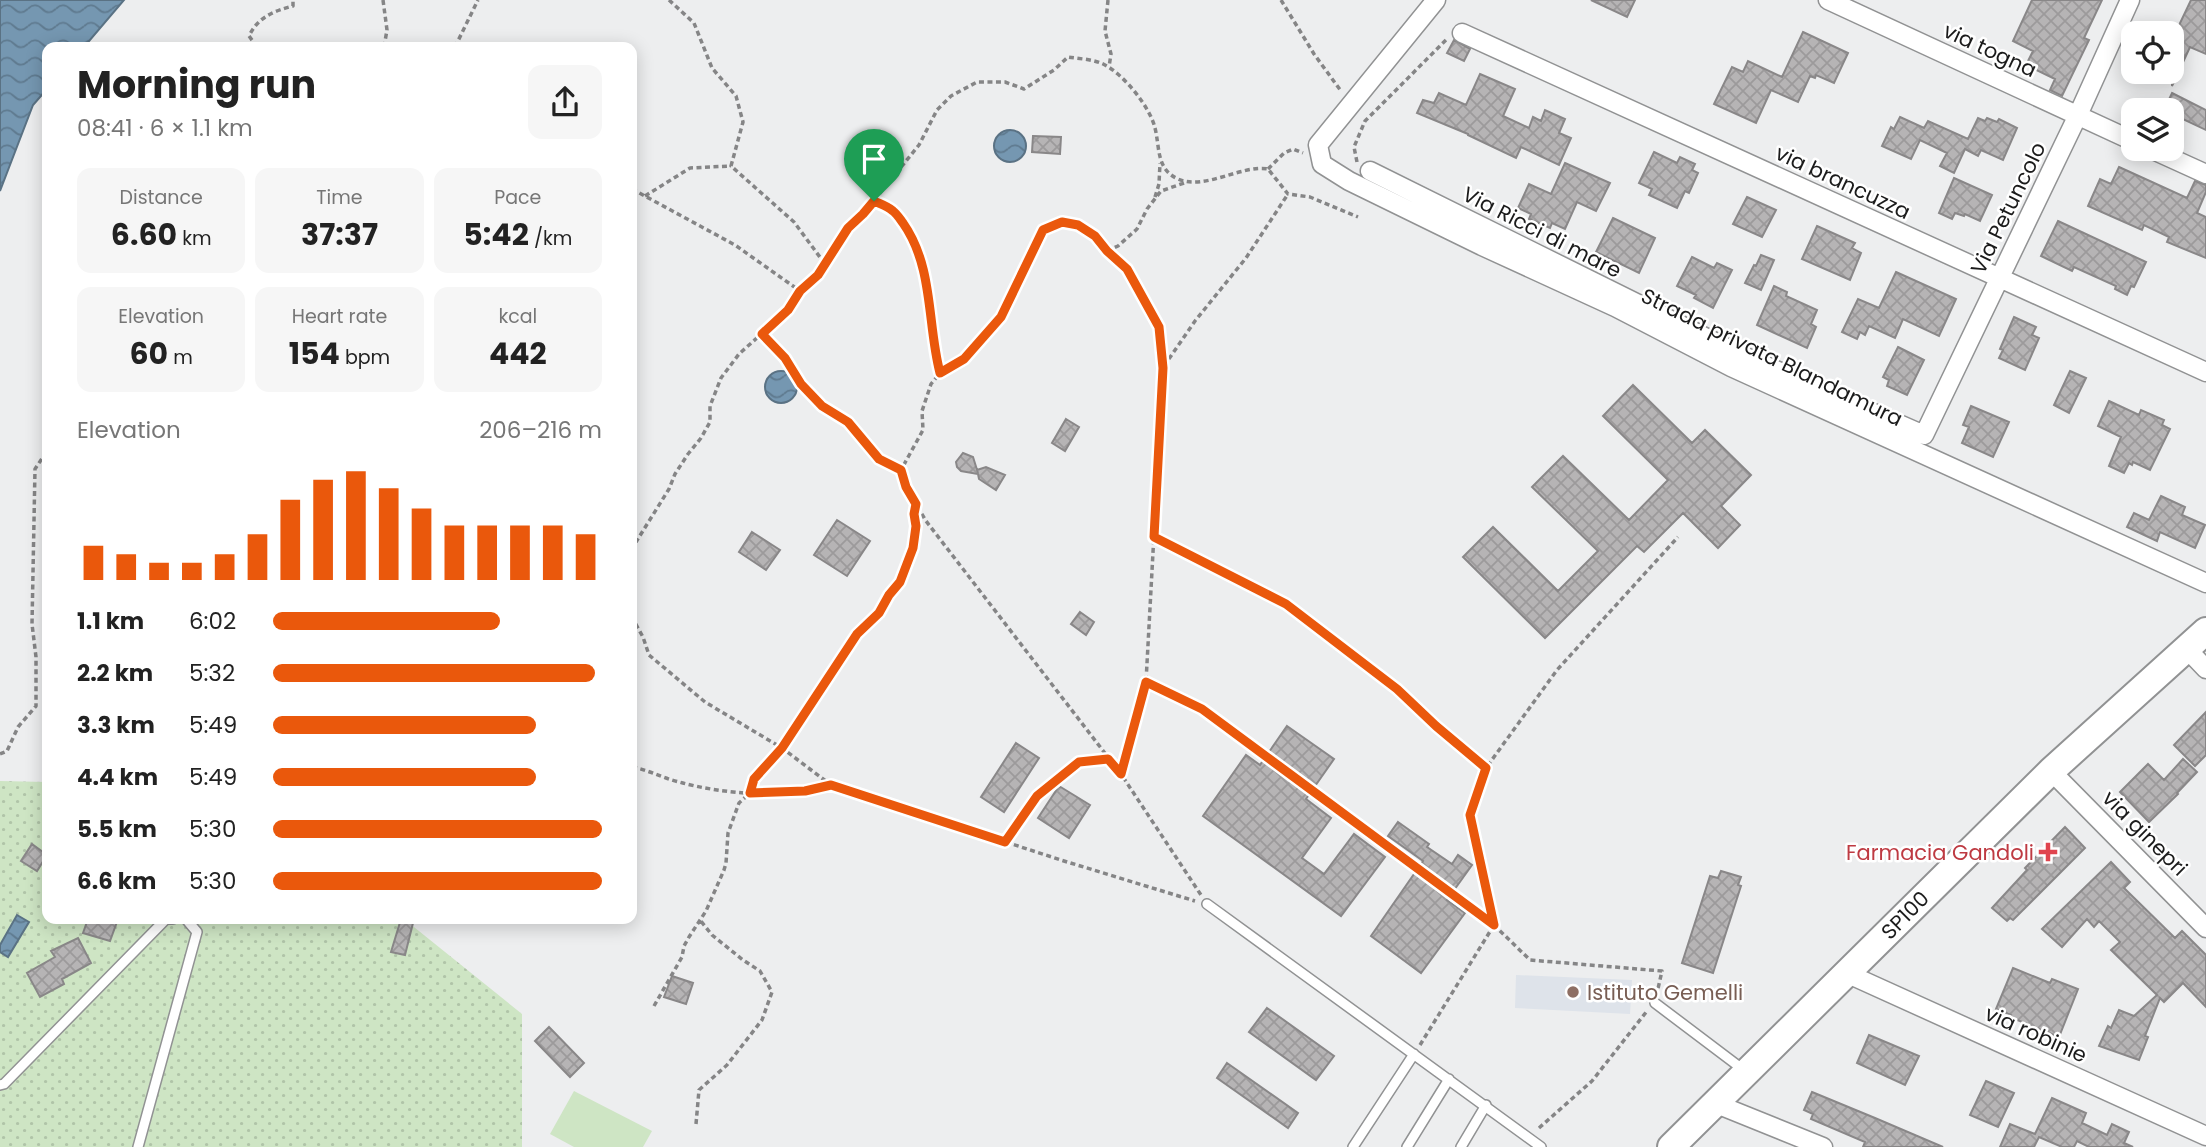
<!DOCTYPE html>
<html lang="en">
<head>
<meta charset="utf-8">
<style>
	body { margin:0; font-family:Poppins,sans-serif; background:#f6f6f6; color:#222; height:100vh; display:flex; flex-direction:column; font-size:26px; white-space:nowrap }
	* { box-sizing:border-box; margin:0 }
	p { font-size:23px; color:#767676 }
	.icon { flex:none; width:38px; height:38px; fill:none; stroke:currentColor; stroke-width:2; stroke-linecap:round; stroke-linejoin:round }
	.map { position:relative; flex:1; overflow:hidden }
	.details { position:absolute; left:42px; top:42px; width:595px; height:882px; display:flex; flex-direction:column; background:#fff; border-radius:14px; box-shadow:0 4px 18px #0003 }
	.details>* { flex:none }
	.controls { position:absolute; left:2121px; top:21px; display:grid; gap:14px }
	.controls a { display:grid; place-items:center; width:63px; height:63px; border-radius:14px; background:#fff; box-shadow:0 4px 18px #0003; font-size:35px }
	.pin { position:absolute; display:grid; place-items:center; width:60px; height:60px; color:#fff; margin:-72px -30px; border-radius:50% 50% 50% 0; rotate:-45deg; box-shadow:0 0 7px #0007 }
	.pin .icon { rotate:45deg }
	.round { display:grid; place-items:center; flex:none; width:74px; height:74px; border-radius:14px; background:#f6f6f6 }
	.overview { display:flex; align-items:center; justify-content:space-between; height:119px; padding:0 35px }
	h1 { font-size:38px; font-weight:700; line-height:52px }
	.stats { display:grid; grid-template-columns:repeat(3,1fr); gap:10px; height:119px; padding:7px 35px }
	.stats div { display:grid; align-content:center; border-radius:14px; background:#f6f6f6; text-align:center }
	.stats b { font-size:30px; font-weight:700 }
	.stats small { font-size:19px; font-weight:400 }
	.stats p { font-size:19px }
	.chart { height:196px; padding:14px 35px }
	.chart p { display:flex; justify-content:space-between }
	.chart svg { width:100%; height:126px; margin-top:7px; stroke:#ea580c; stroke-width:6 }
	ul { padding:0 35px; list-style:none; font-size:23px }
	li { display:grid; grid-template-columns:112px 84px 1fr; align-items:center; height:52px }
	li i { height:18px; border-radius:9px; background:#ea580c }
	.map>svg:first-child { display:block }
	.built { fill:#dee3ea }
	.park { fill:url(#park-dots) }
	.pitch { fill:#cee5c4 }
	.water { fill:url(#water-waves); stroke:#5a7284; stroke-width:2 }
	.building { fill:url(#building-cross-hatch); stroke:#898788; stroke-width:2 }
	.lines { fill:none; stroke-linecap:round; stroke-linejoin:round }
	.service-casing { stroke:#919293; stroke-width:12 }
	.minor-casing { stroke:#919293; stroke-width:21 }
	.secondary-casing { stroke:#919293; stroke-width:30 }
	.path { stroke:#858586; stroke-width:3.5; stroke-dasharray:5 3.5; stroke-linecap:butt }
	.service { stroke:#fff; stroke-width:9 }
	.minor { stroke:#fff; stroke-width:18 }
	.secondary { stroke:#fff; stroke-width:26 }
	.route-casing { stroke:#fff; stroke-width:14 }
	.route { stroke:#ea580c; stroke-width:9 }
	.health-dot { fill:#e0444e; stroke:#fff; stroke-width:2.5 }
	.education-dot { fill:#8d6e63; stroke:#fff; stroke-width:2.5 }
	.labels { text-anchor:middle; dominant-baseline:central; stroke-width:5; stroke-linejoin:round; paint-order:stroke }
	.street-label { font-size:21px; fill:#1b1b1b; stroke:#fff }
	.health-label { font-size:21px; fill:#be3a42; stroke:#fff; text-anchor:end }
	.education-label { font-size:21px; fill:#785e54; stroke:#fff; text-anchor:start }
</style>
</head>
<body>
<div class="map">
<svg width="2206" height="1147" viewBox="0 0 2206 1147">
	<defs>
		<pattern id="park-dots" width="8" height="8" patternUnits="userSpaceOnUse" patternTransform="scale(1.75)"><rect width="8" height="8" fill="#cee5c4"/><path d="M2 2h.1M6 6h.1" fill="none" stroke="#b0c4a8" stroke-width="1.8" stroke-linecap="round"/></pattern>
		<pattern id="water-waves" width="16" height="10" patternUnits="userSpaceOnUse" patternTransform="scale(1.75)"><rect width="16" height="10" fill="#7597b1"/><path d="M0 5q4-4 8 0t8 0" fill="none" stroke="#5f7a8f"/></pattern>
		<pattern id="building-cross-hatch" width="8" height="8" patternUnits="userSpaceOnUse" patternTransform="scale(1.75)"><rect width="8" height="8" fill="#b6b4b5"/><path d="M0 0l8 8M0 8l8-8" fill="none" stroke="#9c9a9b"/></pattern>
	</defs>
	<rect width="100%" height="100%" fill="#edeeef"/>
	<path class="built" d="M1516 975 1632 980 1630 1014 1515 1008Z"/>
	<path class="park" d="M0 781 47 782V919H404L522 1014V1147H0Z"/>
	<path class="pitch" d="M574 1091 652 1131 643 1147H574L550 1134Z"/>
	<path class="water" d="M0 0H124L84 47H47V89L33 105 0 191Z
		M994 146a16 16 0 1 1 32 0a16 16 0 1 1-32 0Z
		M765 387a16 16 0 1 1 32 0a16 16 0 1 1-32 0Z
		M17 915 29 922 8 957 0 952V945Z"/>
	<path class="building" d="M1591 0H1635L1627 17Z
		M2032 0H2102L2084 38 2089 40 2062 96 2050 90 2055 79 2026 65 2033 51 2013 41Z
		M2191 0H2206V54L2190 47 2172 86V40Z
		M1803 32 1848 53 1834 83 1816 75 1815 78 1810 76 1798 102 1771 90 1756 123 1714 104 1732 67 1743 72 1748 61 1782 77Z
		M1454 40 1470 49 1464 61 1447 53Z
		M1480 74 1515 89 1503 116 1529 128 1533 117 1541 121 1545 110 1565 119 1559 133 1571 138 1559 165 1521 147 1516 158 1468 135V134L1417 113 1423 100 1434 103 1439 93 1466 105Z
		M2172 93 2206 110V130L2183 119 2172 143V110H2164Z
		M1900 117 1924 128 1928 121 1968 139 1978 118 1985 121 1987 118 1997 122 1999 119 2017 128 2003 160 1981 150 1978 156 1965 149 1954 173 1940 166 1947 153 1920 140 1911 159 1882 146 1891 127 1894 129Z
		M1033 136 1061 137 1060 154 1032 152Z
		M1654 152 1677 163 1680 157 1695 164 1692 170 1698 173 1689 193 1685 191 1677 208 1649 195 1652 189 1639 183Z
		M1565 163 1610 183 1596 211 1577 202 1565 229 1552 223 1550 228 1529 219 1531 214 1518 208 1529 184 1551 194Z
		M2119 167 2187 198 2195 181 2206 185V192L2197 213 2206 217V258L2167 242 2169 237 2144 225 2142 230 2088 206 2100 179 2111 184Z
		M1954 178 1992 195 1980 221 1965 214 1964 216 1955 213 1952 219 1939 213Z
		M1747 197 1776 210 1762 237 1733 224Z
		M1613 218 1655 238 1639 273 1596 252Z
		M2058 221 2146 262 2134 287 2131 286 2127 295 2115 289 2116 286 2074 267 2072 271 2041 256Z
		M1817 226 1855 243 1852 248 1861 253 1850 280 1802 259Z
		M1761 255 1774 260 1761 290 1745 283 1754 265 1756 266Z
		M1692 257 1714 268 1717 263 1732 270 1713 308 1694 298 1696 295 1677 286Z
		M1896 272 1956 299 1939 336 1903 319 1895 338 1869 326 1865 335 1860 332 1857 339 1842 332 1858 299 1879 308Z
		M1774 286 1787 292 1786 296 1817 310 1811 324 1816 327 1807 348 1757 325Z
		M2014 317 2036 327 2032 335 2039 338 2025 370 1999 358 2003 350 2000 349Z
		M1898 347 1924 360 1907 395 1887 386 1889 380 1883 377Z
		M2070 371 2086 378 2069 413 2054 405Z
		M1633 385 1692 443 1705 430 1751 475 1721 506 1740 525 1718 548 1683 513 1644 552 1637 546 1545 638 1463 557 1493 527 1558 591 1598 551 1532 487 1563 456 1629 520 1668 480 1603 416Z
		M2109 401 2139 415 2141 410 2164 420 2162 425 2170 429 2150 470 2133 462 2132 465 2129 463 2124 473 2109 466 2121 437 2098 426Z
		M1971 406 2009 422 1993 457 1962 443 1969 427 1963 425Z
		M1066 419 1079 427 1065 451 1052 443Z
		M963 453 973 457 978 473 977 470 986 467 1005 475 996 490 979 479 978 474 961 471 957 467 956 462Z
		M2161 496 2185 507 2182 515 2205 525 2195 548 2160 532 2157 541 2127 527 2134 513 2149 520Z
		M837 520 870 541 847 576 814 555Z
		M752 532 780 550 766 570 739 552Z
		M1080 612 1094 622 1086 635 1071 624Z
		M2206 712V755L2195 766 2174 745Z
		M1287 726 1334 759 1306 799 1331 818 1302 858 1324 874 1354 834 1385 857 1341 916 1203 816 1246 755 1260 765Z
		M1016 743 1039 758 1004 812 981 797Z
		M2183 759 2197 772 2177 793 2178 794 2149 822 2120 792 2148 764 2164 780Z
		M1059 786 1090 805 1069 838 1038 818Z
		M1398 822 1429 844 1427 847 1452 864 1458 855 1472 865 1447 900 1465 913 1421 973 1371 936 1423 861 1388 836Z
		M2065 827 2085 848 2013 920 2010 918 2007 921 1992 908 2027 870 2025 868Z
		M32 844 47 855 37 871 21 861Z
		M2111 862 2130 882 2124 888 2175 938 2182 931 2206 955V1007L2183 983 2164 1002 2160 998 2145 1036 2148 1037 2139 1060 2099 1046 2108 1026 2111 1028 2119 1010 2134 1016 2157 995 2111 950 2120 942 2099 921 2094 927 2087 919 2062 947 2042 929Z
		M1721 871 1741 877 1738 885 1741 886 1713 973 1682 963 1710 876 1718 878Z
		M88 919H118L110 941 83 933Z
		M401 919H414L405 955 391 952Z
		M78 938 91 963 62 979 64 984 40 997 27 973 55 957 51 951Z
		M2013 968 2050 983 2052 979 2078 989 2059 1037 2010 1017 2011 1015 1996 1009Z
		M672 976 693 983 686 1004 664 997Z
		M1267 1008 1334 1056 1316 1080 1249 1032Z
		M549 1027 584 1063 570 1077 535 1041Z
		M1869 1035 1919 1056 1905 1085 1857 1063Z
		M1227 1063 1298 1113 1288 1128 1217 1078Z
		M1986 1081 2014 1093 1998 1127 1970 1115Z
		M1812 1092 1875 1118 1943 1147H1863L1865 1142 1811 1119 1813 1114 1804 1110Z
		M2052 1098 2086 1113 2082 1123 2107 1135 2112 1124 2129 1132 2124 1143 2133 1147H2089L2077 1141 2074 1147H2062L2039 1137 2034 1147H2000L2010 1124 2035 1134Z"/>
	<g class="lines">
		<g class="service-casing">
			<path id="service" d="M1207 904 1541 1147
				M1655 1003 1745 1071
				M0 1085 4 1084 166 919H173
				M138 1147 197 932 186 919
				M1353 1147 1414 1054
				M1407 1147 1449 1079
				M1461 1147 1486 1105"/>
		</g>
		<g class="minor-casing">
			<path id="minor" d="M1436 0 1318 145 1322 164 1349 181 1482 246 1615 307 1731 367 2206 583
				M1828 0 2133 141
				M1462 33 2206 372
				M2151 149 2206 174
				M1370 171 1739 354 1924 435 2078 115 2130 0
				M2186 648 2206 669
				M2051 771 2206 928
				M1846 973 2206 1136
				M1714 1103 1823 1147"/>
		</g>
		<g class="secondary-casing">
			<path id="secondary" d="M1671 1147 2051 771 2206 631"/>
		</g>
		<path class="path" d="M383 0 387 30 384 47
			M669 0 694 23 712 68 736 96 743 122 731 166 794 222 825 264
			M1108 0 1105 31 1111 54 1109 67
			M1281 0 1314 54 1341 91
			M257 47 249 36C258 17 274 11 293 6V0
			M455 47 478 0
			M1357 162 1354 147 1365 121 1447 39
			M1268 169 1284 153 1293 149 1303 153
			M1184 183 1161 191 1147 209 1137 229 1118 246 1107 251C1086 226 1075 217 1043 230L1001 317 964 359 940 373 931 384 922 411 923 430 901 470 906 487 926 521 1121 774 1201 895
			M632 189 735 245 800 291
			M645 196 690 168 731 166
			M1155 197 1159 184 1160 163
			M874 200C880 204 888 207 893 211 897 214 900 220 903 224 935 267 927 324 940 373
			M1107 251 1127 269 1159 327 1163 367 1146 682 1121 774
			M763 334 785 358 801 384 822 406 848 422 879 459 901 470
			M1164 366 1195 321 1246 258 1288 194
			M1154 537 1286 604 1397 689 1436 726 1486 768
			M632 568 636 542 669 489 675 474 688 454 701 438 710 422V406L721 378 739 354 788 310 800 291 818 275 848 228 863 214 919 145 937 110 951 96 977 82H1005L1024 89 1054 70 1068 57C1080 59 1094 59 1105 65 1124 75 1150 107 1155 128 1160 148 1156 169 1178 179 1204 191 1243 164 1268 169L1288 194 1310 197 1358 217
			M632 599 634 621 643 637 649 655 705 702 782 748 831 785 1064 861 1195 901
			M1146 682 1202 709 1494 925 1530 960 1662 971 1657 993
			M0 754 7 751 18 727 36 706V657L32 624 35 469 47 451
			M632 767C649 770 662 778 679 782 722 794 789 800 831 785
			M1006 841 1037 796 1079 762 1108 759
			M654 1006 682 957 684 946 689 937 706 911 724 870 726 863 728 833 739 803 750 793 754 779 782 748 857 633 879 613 889 595 900 582 913 548 915 506
			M1420 1045 1494 925 1470 815 1486 768 1557 670 1678 537
			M696 1124 699 1090 727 1065 762 1020 772 992 760 971 743 960 712 935 700 920
			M1539 1128 1592 1081 1647 1011"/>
		<use href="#service" class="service"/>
		<use href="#minor" class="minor"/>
		<use href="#secondary" class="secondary"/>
	</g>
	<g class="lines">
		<g class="route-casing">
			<path id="route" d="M874 201C880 204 887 206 893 211 897 214 900 219 903 223 934 267 927 324 940 373L964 359 1001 317 1043 230 1062 222 1078 225 1095 236 1107 251 1127 269 1159 327 1163 368 1154 537 1286 604 1397 689 1436 726 1486 768 1470 815 1494 925 1202 709 1146 682 1121 774 1108 759 1079 762 1037 796 1005 842 831 785 805 791 750 793 754 779 782 748 857 634 879 613 889 595 900 582 913 548 916 526 914 514 916 504 906 487 901 470 879 459 848 422 822 406 801 384 785 358 762 334 788 310 800 291 818 275 848 228 863 214Z"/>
		</g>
		<use href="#route" class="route"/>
	</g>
	<path class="health-dot" d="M2044.5 841.5h7v7h7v7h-7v7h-7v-7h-7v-7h7z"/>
	<circle class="education-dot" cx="1573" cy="992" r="7"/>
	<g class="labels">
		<g class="street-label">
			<text transform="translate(1990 50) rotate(25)">via togna</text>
			<text transform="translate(1843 182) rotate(25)">via brancuzza</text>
			<text transform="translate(2008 208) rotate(-64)">Via Petuncolo</text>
			<text transform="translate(1542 232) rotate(27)">Via Ricci di mare</text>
			<text transform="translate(1772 357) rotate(26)">Strada privata Blandamura</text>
			<text transform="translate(2145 833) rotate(45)">via ginepri</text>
			<text transform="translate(1905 915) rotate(-45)">SP100</text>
			<text transform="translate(2036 1034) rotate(24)">via robinie</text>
		</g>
		<g class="health-label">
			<text x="2034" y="852">Farmacia Gandoli</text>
		</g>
		<g class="education-label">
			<text x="1587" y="992">Istituto Gemelli</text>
		</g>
	</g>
</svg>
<div class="controls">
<a><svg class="icon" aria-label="locate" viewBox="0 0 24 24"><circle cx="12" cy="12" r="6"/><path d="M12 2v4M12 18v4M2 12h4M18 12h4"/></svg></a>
<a><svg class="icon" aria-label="layers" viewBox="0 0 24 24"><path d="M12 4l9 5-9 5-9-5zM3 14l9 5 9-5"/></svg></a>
</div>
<div class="pin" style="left:874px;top:201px;background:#1e9e55"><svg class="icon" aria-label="arrive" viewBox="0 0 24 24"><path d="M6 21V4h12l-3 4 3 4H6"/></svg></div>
<section class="details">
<div class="overview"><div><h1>Morning run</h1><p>08:41 · 6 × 1.1 km</p></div><a class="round"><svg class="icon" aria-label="share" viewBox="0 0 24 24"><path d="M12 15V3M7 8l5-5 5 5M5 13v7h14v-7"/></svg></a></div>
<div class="stats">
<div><p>Distance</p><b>6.60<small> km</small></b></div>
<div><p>Time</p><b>37:37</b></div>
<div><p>Pace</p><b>5:42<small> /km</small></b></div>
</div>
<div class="stats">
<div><p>Elevation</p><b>60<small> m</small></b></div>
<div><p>Heart rate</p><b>154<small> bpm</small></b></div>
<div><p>kcal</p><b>442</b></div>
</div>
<div class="chart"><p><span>Elevation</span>206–216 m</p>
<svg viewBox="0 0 160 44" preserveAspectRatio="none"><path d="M5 44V32M15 44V35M25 44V38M35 44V38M45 44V35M55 44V28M65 44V16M75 44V9M85 44V6M95 44V12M105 44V19M115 44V25M125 44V25M135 44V25M145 44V25M155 44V28"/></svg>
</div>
<ul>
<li><b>1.1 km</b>6:02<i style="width:69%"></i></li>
<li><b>2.2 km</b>5:32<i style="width:98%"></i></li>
<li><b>3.3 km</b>5:49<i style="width:80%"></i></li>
<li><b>4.4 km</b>5:49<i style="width:80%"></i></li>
<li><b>5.5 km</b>5:30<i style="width:100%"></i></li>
<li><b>6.6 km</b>5:30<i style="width:100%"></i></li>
</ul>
</section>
</div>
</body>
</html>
